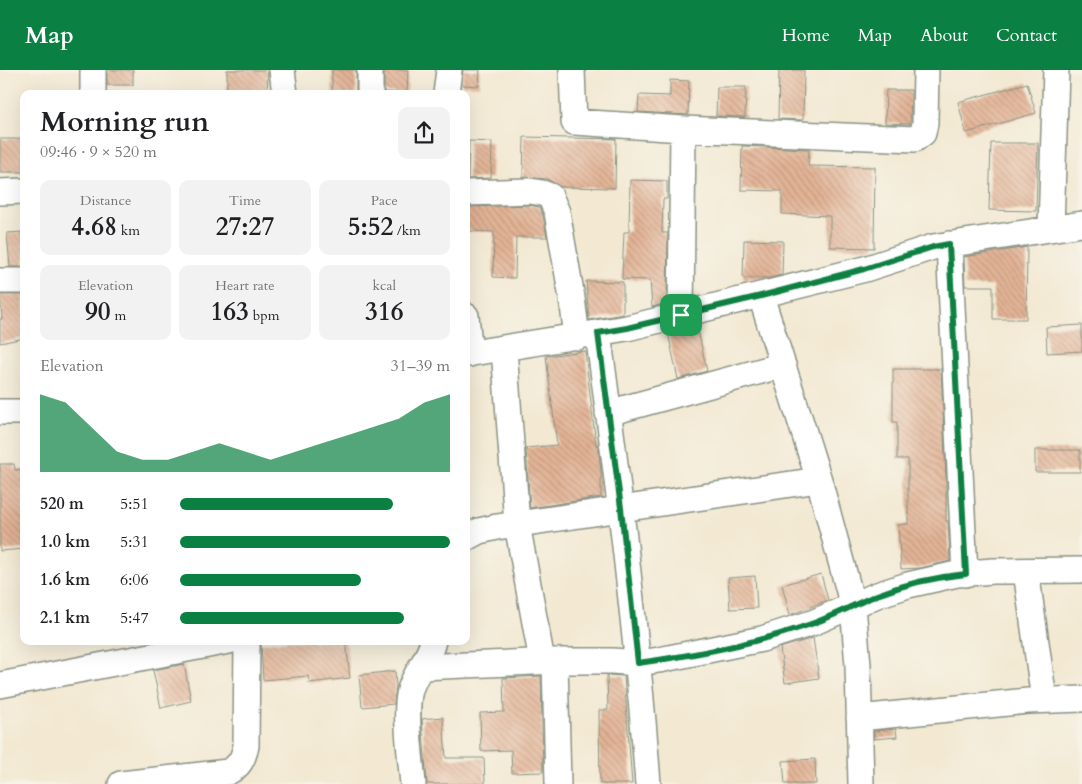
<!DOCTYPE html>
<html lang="en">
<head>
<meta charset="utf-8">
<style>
	body { margin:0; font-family:Cardo,serif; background:#f2f2f2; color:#202124; height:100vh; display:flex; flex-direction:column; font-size:19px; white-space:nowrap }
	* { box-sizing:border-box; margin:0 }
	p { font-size:16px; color:#757577 }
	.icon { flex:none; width:28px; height:28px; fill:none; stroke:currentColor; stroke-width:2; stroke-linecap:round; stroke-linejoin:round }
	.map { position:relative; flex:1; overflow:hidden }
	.drawer { position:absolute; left:20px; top:20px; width:450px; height:555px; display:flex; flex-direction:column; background:#fff; border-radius:10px; box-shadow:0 5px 20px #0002 }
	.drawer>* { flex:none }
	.pin { position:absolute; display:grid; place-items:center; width:42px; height:42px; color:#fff; margin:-21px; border-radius:10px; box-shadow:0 2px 8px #0006 }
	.round { display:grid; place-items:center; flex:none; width:52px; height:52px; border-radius:10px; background:#f2f2f2 }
	.headline { display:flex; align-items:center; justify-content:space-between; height:85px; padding:0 20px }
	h1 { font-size:28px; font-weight:700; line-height:38px }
	.metrics { display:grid; grid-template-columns:repeat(3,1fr); gap:8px; height:85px; padding:5px 20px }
	.metrics div { display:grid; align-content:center; border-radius:10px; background:#f2f2f2; text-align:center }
	.metrics b { font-size:25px; font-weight:700 }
	.metrics small { font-size:14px; font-weight:400 }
	.metrics p { font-size:14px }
	.chart { height:140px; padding:10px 20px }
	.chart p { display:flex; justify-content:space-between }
	.chart svg { width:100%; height:90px; margin-top:5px; fill:#0b8043; opacity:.7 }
	ul { padding:0 20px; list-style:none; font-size:16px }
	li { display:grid; grid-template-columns:80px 60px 1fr; align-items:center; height:38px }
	li i { height:12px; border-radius:6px; background:#0b8043 }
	header { display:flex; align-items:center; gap:30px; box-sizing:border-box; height:70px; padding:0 25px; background:#0b8043; color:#fff }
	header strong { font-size:24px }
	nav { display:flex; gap:28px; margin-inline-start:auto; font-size:18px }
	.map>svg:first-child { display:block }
	.building { fill:url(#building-back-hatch) }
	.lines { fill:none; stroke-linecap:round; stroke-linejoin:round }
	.minor-casing { stroke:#899384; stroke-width:28 }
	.minor { stroke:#fff; stroke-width:25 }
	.route-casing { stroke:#fff; stroke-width:10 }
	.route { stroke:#0b8043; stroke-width:6 }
</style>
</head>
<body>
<header>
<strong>Map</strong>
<nav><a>Home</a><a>Map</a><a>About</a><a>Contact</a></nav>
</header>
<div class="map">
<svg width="1082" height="714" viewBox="0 0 1082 714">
	<defs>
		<pattern id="building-back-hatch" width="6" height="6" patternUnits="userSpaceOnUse" patternTransform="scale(1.25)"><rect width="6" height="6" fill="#e4b496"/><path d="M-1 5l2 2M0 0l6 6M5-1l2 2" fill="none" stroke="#b8947b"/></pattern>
	</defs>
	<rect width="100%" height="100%" fill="#f7f3e8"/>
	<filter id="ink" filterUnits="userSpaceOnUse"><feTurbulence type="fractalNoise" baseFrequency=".02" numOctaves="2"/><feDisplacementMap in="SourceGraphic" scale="10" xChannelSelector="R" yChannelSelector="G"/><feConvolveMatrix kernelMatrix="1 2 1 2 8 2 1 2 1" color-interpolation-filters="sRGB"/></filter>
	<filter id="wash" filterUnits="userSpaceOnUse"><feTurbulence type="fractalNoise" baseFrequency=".0096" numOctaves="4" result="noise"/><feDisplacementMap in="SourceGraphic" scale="20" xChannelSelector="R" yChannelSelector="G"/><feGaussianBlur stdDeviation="1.12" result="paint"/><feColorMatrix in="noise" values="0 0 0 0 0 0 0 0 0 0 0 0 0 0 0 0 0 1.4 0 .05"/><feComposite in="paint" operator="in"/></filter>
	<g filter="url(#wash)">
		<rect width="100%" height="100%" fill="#f3e9d3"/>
		<g id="blocks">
			<path class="building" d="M107 0H133V15H107Z
				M227 0H268L267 24H227Z
				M332 0H356V24H332Z
				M384 0H408L407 23 384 22Z
				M463 0H480L479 16 462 15Z
				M779 0H804L803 50 778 49Z
				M670 10 689 11 688 45 638 42 639 25 670 26Z
				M1027 13 1036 43 966 63 958 32Z
				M717 17H746L745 47 716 46Z
				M886 20H911L910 54 885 53Z
				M524 67 616 69 615 118 561 117 547 109 523 107Z
				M0 69H24V102H0Z
				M469 71 492 72 491 108 468 109Z
				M991 73H1038L1036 141 989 140Z
				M742 76 809 79 808 96 875 97 874 178 830 177V146L782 144V121L741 120Z
				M630 110 667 111V129H663L662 163H668L667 233 652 237 650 210 622 209 624 162H629Z
				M529 135 539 137 543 146 547 167H516L515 208 493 207 494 162 467 161 468 137Z
				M24 162V197H10L7 163Z
				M744 170 783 171 782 205 769 208H743Z
				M1027 177 1026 249H993V216H965L964 187Z
				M586 211 623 212V244L589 250Z
				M0 225H24V268L0 273V249H2Z
				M1082 255V281L1047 283 1046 257Z
				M697 256 707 301 678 309 668 263Z
				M585 281 596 375 598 374 601 402V427L530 438 526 378 557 375 546 286Z
				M893 299H941L946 409V451H948L950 491 920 498 901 499 898 455 908 454V389H897V352H893Z
				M1035 380H1080V402H1035Z
				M0 394H14L15 400 24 399V479L0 481Z
				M821 504 828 530 790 545 782 515Z
				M755 506 757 538 730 539 728 508Z
				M813 568 819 608 785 613 780 578Z
				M288 571H346L350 608 309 613 308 606 263 610 261 573Z
				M184 594 191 631 161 638 153 600Z
				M395 601 396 616 394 634 362 637 359 605Z
				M607 605 624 606 632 714H600L599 640H608Z
				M541 606 543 702 512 703 511 680 481 681 480 643 504 642 503 608Z
				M443 647 446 688H484L485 714H427L422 649Z
				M896 659 897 667 874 669V661Z
				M815 689 816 714H785L783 691Z"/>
		</g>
	</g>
	<g filter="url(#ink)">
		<use href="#blocks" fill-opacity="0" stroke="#899384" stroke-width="1"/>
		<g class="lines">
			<g class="minor-casing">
				<path id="minor" d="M93 0V24
					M282 0 285 24
					M370 0V24
					M572 0 574 52 683 59 915 69 923 63 925 53 926 0
					M446 24 449 0
					M0 122 24 121
					M466 123 530 121 542 123 550 126 557 142 572 228 577 267
					M1051 158 1056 0
					M949 174 965 504
					M0 211H24
					M761 226 819 410 853 536 858 595 861 714
					M681 245 683 59
					M466 246 470 284
					M598 263C618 413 637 563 648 714
					M504 279 517 454 542 591
					M466 284 627 258 865 199 933 177 1082 154
					M0 342H24
					M608 343 783 295
					M466 468 479 461 497 457 819 410
					M1026 501 1044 630
					M555 591 558 714
					M421 597 555 591H612L638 593 659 590 762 569 812 553 877 525 908 515 957 504 993 501 1082 500
					M0 615 229 571
					M859 648 1028 631 1082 629
					M121 714 228 702C240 696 243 689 246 676L247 571
					M413 714C411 690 404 642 410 620 415 602 429 590 433 571"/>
			</g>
			<use href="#minor" class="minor"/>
		</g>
	</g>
	<g class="lines" filter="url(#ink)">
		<g class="route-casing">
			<path id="route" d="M949 174 966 504C936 507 905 514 877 525 855 534 834 546 811 554 755 574 696 585 638 593L621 438 598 263 627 258 761 226 864 199 933 177Z"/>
		</g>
		<use href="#route" class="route"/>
	</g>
</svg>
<div class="pin" style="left:681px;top:245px;background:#1e9e55"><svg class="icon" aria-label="arrive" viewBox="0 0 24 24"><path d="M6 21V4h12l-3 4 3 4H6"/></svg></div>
<section class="drawer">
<div class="headline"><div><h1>Morning run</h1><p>09:46 · 9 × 520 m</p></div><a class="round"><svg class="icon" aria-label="share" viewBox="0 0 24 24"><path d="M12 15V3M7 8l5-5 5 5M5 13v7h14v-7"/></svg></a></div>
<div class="metrics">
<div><p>Distance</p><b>4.68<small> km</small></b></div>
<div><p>Time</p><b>27:27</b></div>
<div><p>Pace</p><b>5:52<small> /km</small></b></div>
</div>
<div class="metrics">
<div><p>Elevation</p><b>90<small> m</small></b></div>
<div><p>Heart rate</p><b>163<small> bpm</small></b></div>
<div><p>kcal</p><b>316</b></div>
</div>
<div class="chart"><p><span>Elevation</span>31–39 m</p>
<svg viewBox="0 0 160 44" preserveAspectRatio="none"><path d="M0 44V6L10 10L20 22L30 34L40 38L50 38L60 34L70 30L80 34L90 38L100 34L110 30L120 26L130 22L140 18L150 10L160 6V44z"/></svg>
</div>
<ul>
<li><b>520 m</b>5:51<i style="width:79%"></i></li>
<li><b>1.0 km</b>5:31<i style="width:100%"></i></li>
<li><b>1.6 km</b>6:06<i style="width:67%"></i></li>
<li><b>2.1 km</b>5:47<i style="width:83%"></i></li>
</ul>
</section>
</div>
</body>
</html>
